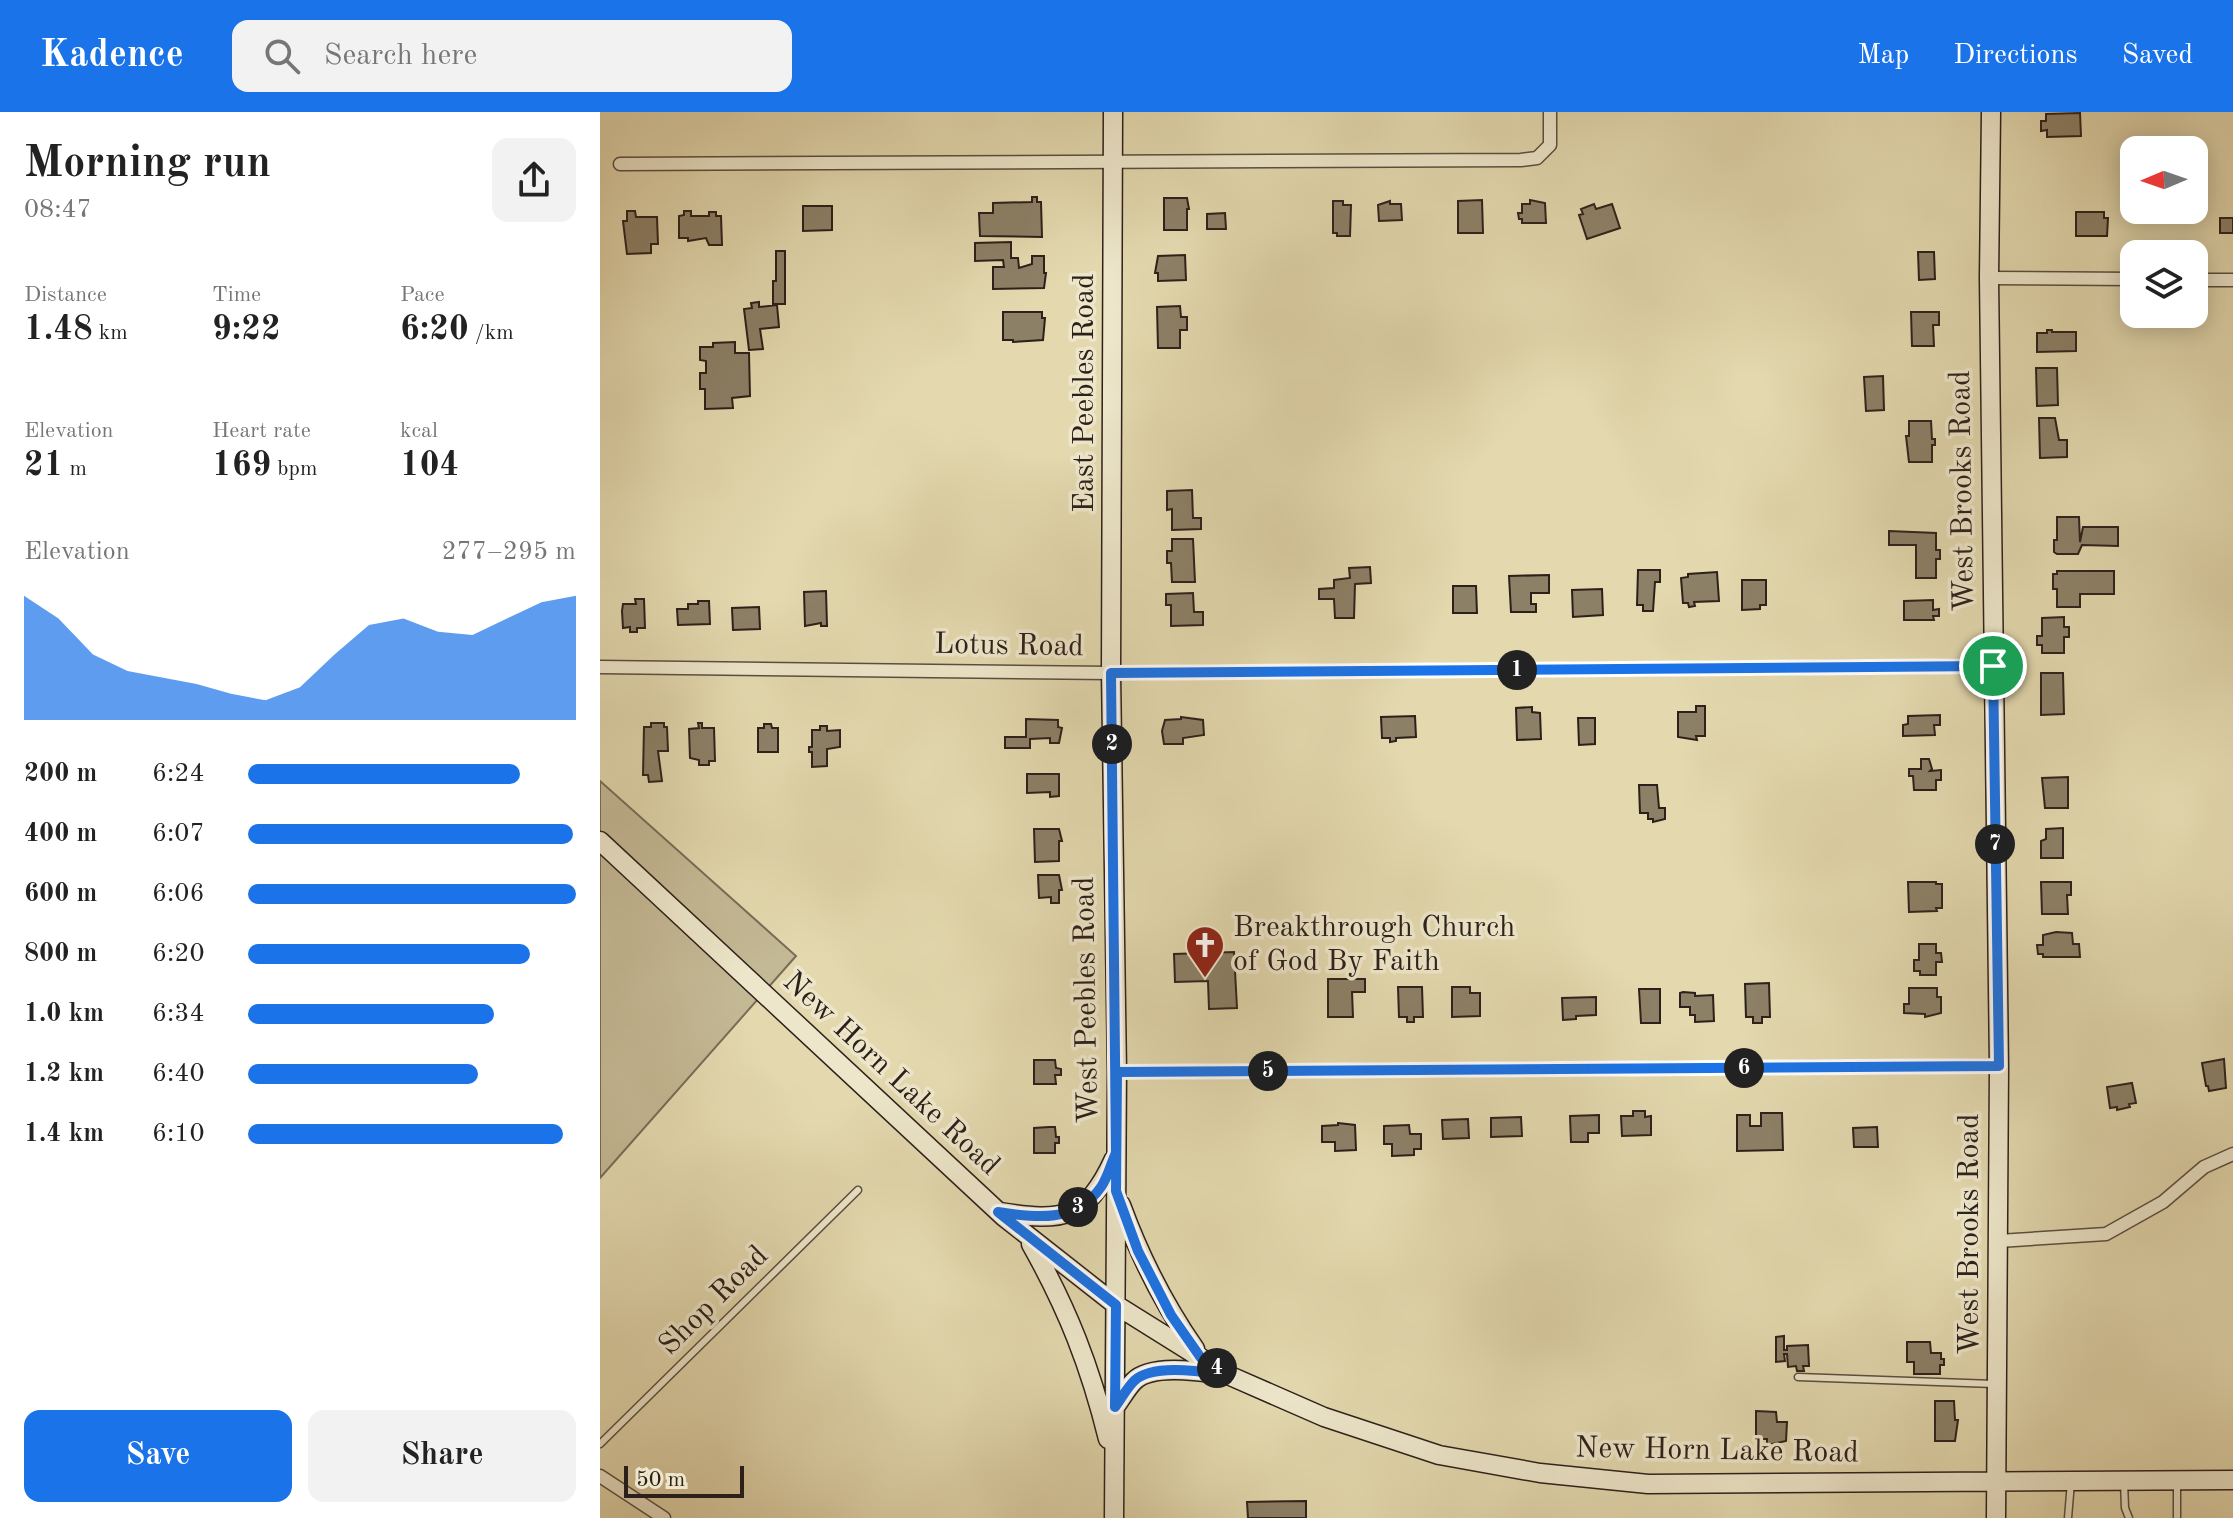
<!DOCTYPE html>
<html lang="en">
<head>
<meta charset="utf-8">
<style>
	body { margin:0; font-family:"Old Standard TT",serif; background:#f2f2f2; color:#222; height:100vh; display:flex; flex-direction:column; font-size:30px; white-space:nowrap }
	* { box-sizing:border-box; margin:0 }
	p { font-size:26px; color:#767676 }
	.icon { flex:none; width:44px; height:44px; fill:none; stroke:currentColor; stroke-width:2; stroke-linecap:round; stroke-linejoin:round }
	.map { position:relative; flex:1; overflow:hidden }
	.panel { display:flex; flex-direction:column; background:#fff; width:600px }
	.panel>* { flex:none }
	.needle { width:52px; rotate:268deg }
	.tools { position:absolute; left:1520px; top:24px; display:grid; gap:16px }
	.tools a { display:grid; place-items:center; width:88px; height:88px; border-radius:16px; background:#fff; box-shadow:0 4px 20px #0003; font-size:40px }
	.scale { position:absolute; left:24px; bottom:20px; width:120px; box-sizing:border-box; padding-left:8px; border:4px solid #2d201b; border-top:0; font-size:22px; line-height:28px; white-space:nowrap; color:#2d201b; -webkit-text-stroke:6px #ede6ca; paint-order:stroke }
	.pin { position:absolute; display:grid; place-items:center; width:68px; height:68px; color:#fff; margin:-34px; border:4px solid #fff; border-radius:50%; box-shadow:0 2px 8px #0007 }
	.km { position:absolute; width:40px; height:40px; margin:-20px; border-radius:50%; background:#222; color:#fff; font-size:22px; line-height:40px; text-align:center }
	.round { display:grid; place-items:center; flex:none; width:84px; height:84px; border-radius:16px; background:#f2f2f2 }
	.summary { display:flex; align-items:center; justify-content:space-between; height:136px; padding:0 24px }
	h1 { font-size:44px; font-weight:700; line-height:60px }
	.figures { display:grid; grid-template-columns:repeat(3,1fr); gap:12px; height:136px; padding:8px 24px }
	.figures div { display:grid; align-content:center }
	.figures b { font-size:34px; font-weight:700 }
	.figures small { font-size:22px; font-weight:400 }
	.figures p { font-size:22px }
	.chart { height:224px; padding:16px 24px }
	.chart p { display:flex; justify-content:space-between }
	.chart svg { width:100%; height:144px; margin-top:8px; fill:#1a73e8; opacity:.7 }
	.cta { display:flex; gap:16px; margin-top:auto; padding:16px 24px }
	.cta a { flex:1; height:92px; border-radius:16px; background:#1a73e8; color:#fff; font-size:32px; font-weight:700; line-height:92px; text-align:center }
	.cta a+a { background:#f2f2f2; color:#222 }
	ul { padding:0 24px; list-style:none; font-size:26px }
	li { display:grid; grid-template-columns:128px 96px 1fr; align-items:center; height:60px }
	li i { height:20px; border-radius:10px; background:#1a73e8 }
	header { display:flex; align-items:center; gap:48px; box-sizing:border-box; height:112px; padding:0 40px; background:#1a73e8; color:#fff }
	header strong { font-size:38px }
	nav { display:flex; gap:44px; margin-inline-start:auto; font-size:28px }
	.search { width:560px; height:72px; background:#f2f2f2; display:flex; align-items:center; gap:20px; box-sizing:border-box; padding:0 28px; border-radius:16px; color:#767676; font-size:30px }
	main { display:flex; flex:1; min-height:0 }
	.map>svg:first-child { display:block }
	.green { fill:#c4b995; stroke:#786c58; stroke-width:2 }
	.building { fill:#8c8067; stroke:#2d201b; stroke-width:2 }
	.lines { fill:none; stroke-linecap:round; stroke-linejoin:round }
	.lane-casing { stroke:#5a4e40; stroke-width:9 }
	.street-casing { stroke:#5a4e40; stroke-width:15 }
	.secondary-casing { stroke:#2d201b; stroke-width:21 }
	.lane { stroke:#ede6ca; stroke-width:6 }
	.street { stroke:#ede6ca; stroke-width:12 }
	.secondary { stroke:#ede6ca; stroke-width:18 }
	.route-casing { stroke:#fff; stroke-width:16 }
	.route { stroke:#1a73e8; stroke-width:10 }
	.labels { text-anchor:middle; dominant-baseline:central; stroke-width:7; stroke-linejoin:round; paint-order:stroke }
	.street-label { font-size:30px; fill:#2d201b; stroke:#ede6ca }
	.poi-label { font-size:30px; fill:#2d201b; stroke:#ede6ca; text-anchor:start }
</style>
</head>
<body>
<header>
<strong>Kadence</strong>
<div class="search"><svg class="icon" aria-label="search" viewBox="0 0 24 24"><circle cx="10" cy="10" r="6"/><path d="M15 15l6 6"/></svg>Search here</div>
<nav><a>Map</a><a>Directions</a><a>Saved</a></nav>
</header>
<main>
<section class="panel">
<div class="summary"><div><h1>Morning run</h1><p>08:47</p></div><a class="round"><svg class="icon" aria-label="share" viewBox="0 0 24 24"><path d="M12 15V3M7 8l5-5 5 5M5 13v7h14v-7"/></svg></a></div>
<div class="figures">
<div><p>Distance</p><b>1.48<small> km</small></b></div>
<div><p>Time</p><b>9:22</b></div>
<div><p>Pace</p><b>6:20<small> /km</small></b></div>
</div>
<div class="figures">
<div><p>Elevation</p><b>21<small> m</small></b></div>
<div><p>Heart rate</p><b>169<small> bpm</small></b></div>
<div><p>kcal</p><b>104</b></div>
</div>
<div class="chart"><p><span>Elevation</span>277–295 m</p>
<svg viewBox="0 0 160 44" preserveAspectRatio="none"><path d="M0 44V6L10 13L20 24L30 29L40 31L50 33L60 36L70 38L80 34L90 24L100 15L110 13L120 17L130 18L140 13L150 8L160 6V44z"/></svg>
</div>
<ul>
<li><b>200 m</b>6:24<i style="width:83%"></i></li>
<li><b>400 m</b>6:07<i style="width:99%"></i></li>
<li><b>600 m</b>6:06<i style="width:100%"></i></li>
<li><b>800 m</b>6:20<i style="width:86%"></i></li>
<li><b>1.0 km</b>6:34<i style="width:75%"></i></li>
<li><b>1.2 km</b>6:40<i style="width:70%"></i></li>
<li><b>1.4 km</b>6:10<i style="width:96%"></i></li>
</ul>
<div class="cta"><a>Save</a><a>Share</a></div>
</section>
<div class="map">
<svg width="1633" height="1406" viewBox="0 0 1633 1406">
	<rect width="100%" height="100%" fill="#e3d8ae"/>
	<filter id="stains"><feTurbulence type="fractalNoise" baseFrequency=".0025" numOctaves="4"/><feColorMatrix values="0 0 0 0 .2 0 0 0 0 .09 0 0 0 0 .02 0 0 0 .5 -.17"/></filter>
	<radialGradient id="worn" r=".72"><stop offset=".6" stop-color="#630" stop-opacity="0"/><stop offset="1" stop-color="#630" stop-opacity=".3"/></radialGradient>
	<path class="green" d="M0 669 196 844 0 1066Z"/>
	<path class="building" d="M1480 1 1481 24 1447 25V18L1441 19V9H1446V2Z
		M432 85H437V90H441L442 125 380 124 379 101H393V91L432 90Z
		M564 86H587L589 97H587V118H564Z
		M882 88 883 121H858V89Z
		M930 88 945 91 946 111H922V107H919L918 101H922V92H930Z
		M733 89H743V93H751L750 124H737V121H733Z
		M790 89V92H801L802 108 779 109 778 93Z
		M994 92 996 97 1012 92 1020 116 987 127 979 103 983 102 981 97Z
		M203 94H232V118L203 119Z
		M27 99H35L36 105H57L58 132H51V141L27 142 23 109H27Z
		M84 99H91V104H109V100H116V104H121L122 133H109L106 126 88 129V126H79V104L84 103Z
		M1476 100H1504V106H1508L1507 124H1476Z
		M625 101 626 117H607V102Z
		M1620 106H1633V121H1620Z
		M411 130V146H418L419 156 432 152V144H444V161H446L444 176 393 177V155H404L403 148 375 149V131Z
		M176 139H185V192H173V169H176Z
		M1318 140H1334L1335 167 1319 168Z
		M585 143 586 168 558 169V161H555L558 144Z
		M159 190V195L177 193 179 215 160 217 163 237 149 238 144 197 152 196 151 191Z
		M580 194 581 205H587V218H580V236H558L557 195Z
		M403 200H442V206H445L443 228 413 230V228H403Z
		M1311 200H1339V213H1333L1334 234H1312Z
		M1447 218H1452V220H1476V239L1437 240V221H1447Z
		M135 230V241H149L150 284 132 286 133 296 105 297V277H100V261H106V249L100 248V235H113V231Z
		M1436 256H1457L1458 293 1437 294Z
		M1283 264 1284 298 1266 299 1264 265Z
		M1439 306H1455L1459 328H1467V345L1440 346Z
		M1309 309H1331L1332 327H1335V333H1332V350H1309L1306 324H1309Z
		M592 378 593 406H601V417L572 418V397L567 398V379Z
		M1457 405H1479L1480 430 1483 415H1518V434L1482 433 1478 442H1457L1454 440V428H1457Z
		M1289 419 1336 421V438H1340V447H1336V466H1316V433H1289Z
		M572 427H593L595 470H572L571 451H567V439H572Z
		M770 455 771 471 755 472 754 506H735L734 487H719V477L734 476V468L750 466 749 456Z
		M1038 458H1060V470H1055L1053 499H1043V493H1037Z
		M1457 459H1514V482H1480V495H1457V477H1453V462H1457Z
		M1117 460 1119 489 1094 490 1095 494 1089 495 1088 491H1083L1081 466 1088 465V462Z
		M949 463V481H931V492H936V500H911L909 464Z
		M1142 468H1166V493H1160V497L1142 498Z
		M853 474H876L877 501H853Z
		M1002 477 1003 503 973 505 972 478Z
		M226 479 227 514H221V511L205 514 204 480Z
		M593 481 594 500H603V513L571 514V493H566V482Z
		M35 487H44L45 516H37V520H30V515L23 516 22 499 23 492H36Z
		M1333 488V498L1339 497V504H1333L1334 508H1304V489Z
		M98 489H109L110 512 78 513 77 497H88V492H98Z
		M159 495 160 517 133 518 132 496Z
		M1464 505V515H1469V525H1464V541H1442V533H1437V524H1442V506Z
		M1441 561H1463L1464 602 1441 603Z
		M1096 594H1105V624H1096L1097 628 1078 625V600H1096Z
		M932 595V600L940 601 941 627 917 628 916 596Z
		M1340 603V613H1334L1335 623 1303 624V613L1308 612V604Z
		M815 604 816 625 796 626V629L790 630V626H782L781 605Z
		M581 605 603 608 604 623 583 626V632H564L562 619 565 608 581 607Z
		M978 606H995V632L979 633Z
		M426 607 458 608V615L462 616 459 631H450V626L430 627V636H405V625H426Z
		M51 611H64V615H67L68 639H58L62 669 49 670 48 663H43L44 615H51Z
		M98 611H102V616H114L115 649H109V653H99V648L90 646 89 617 99 616Z
		M164 612H171L172 616H178V640H158V616H164Z
		M220 614H227V619L240 618V635L227 637V654L212 655V640H209V635H212V618H220Z
		M1321 647H1329L1332 657 1330 659 1341 658V668H1336V678H1314L1313 664H1309V657H1321Z
		M427 662H459V684L450 685V680L427 681Z
		M1468 665V696H1445L1442 666Z
		M1039 673H1057L1059 696H1065V707L1053 710V707H1048V701H1040Z
		M1463 716V746H1441V729L1446 727V717Z
		M434 717H459L462 729H459V749L435 750Z
		M438 763H459L462 778H459V791H451V785L439 786Z
		M1308 770H1336V772H1342V796H1336L1337 799 1309 800Z
		M1441 770H1471V783H1467L1468 802H1442Z
		M1456 820 1472 821 1473 832H1479L1480 845H1443V842H1438L1437 833H1443V823Z
		M1319 832H1336V841H1341L1342 850H1336V863H1320V859H1314V848H1319Z
		M634 840 637 896 609 897 608 869 575 870 574 842Z
		M728 867H765V880H752L753 905H728Z
		M1169 871 1170 905H1162V911H1153V905H1146L1145 872Z
		M798 875H822L823 905H814V910H807V905H799Z
		M852 875H870V881H880V904L852 905Z
		M1309 876H1337V885H1341V901L1325 905V902L1304 901V892H1309Z
		M1039 877H1060V911H1041Z
		M1083 880 1095 881V884L1113 883 1114 909 1095 910V903H1090V895H1080V881Z
		M996 885V903L976 904V907L963 908 962 886Z
		M1624 947 1626 976 1609 979 1608 974H1606L1602 951Z
		M434 948H455L456 956 461 957V963H455L456 972H434Z
		M1532 971 1536 991 1529 992 1530 995 1517 998V995L1510 996 1507 975Z
		M1033 999H1045V1005L1051 1004V1023L1022 1024 1021 1004H1033Z
		M1161 1001H1182L1183 1038 1137 1039V1003H1150V1014H1161Z
		M999 1003V1021H988V1030H971L970 1004Z
		M921 1005 922 1024 891 1025V1006Z
		M868 1007 869 1026 843 1027 842 1008Z
		M738 1011 755 1013 756 1038 735 1039V1030H722V1014L738 1013Z
		M809 1013 810 1022H821V1037H814V1043L792 1044V1032H784V1014Z
		M449 1015H455L456 1025H459V1031H455V1041H434V1016Z
		M1277 1015 1278 1035H1254L1253 1016Z
		M1184 1224V1238H1187V1234L1208 1233 1209 1254H1203L1204 1259H1197L1196 1254 1188 1255 1187 1242H1184L1185 1249 1176 1250V1225Z
		M1307 1230H1330L1331 1241H1341V1247H1344V1253H1340V1262H1314V1250H1307Z
		M1335 1289H1354L1355 1308H1358L1355 1329H1335Z
		M1156 1299 1176 1300 1177 1310H1187L1186 1329 1167 1333V1327H1156Z
		M706 1389V1406H648L647 1390Z"/>
	<g class="lines">
		<g class="lane-casing">
			<path id="lane" d="M1198 1265 1394 1272
				M0 1332 258 1078
				M1524 1370 1525 1396 1529 1406
				M1577 1370V1406
				M1468 1406 1471 1370"/>
		</g>
		<g class="street-casing">
			<path id="street" d="M20 52 921 48 937 46 950 33V0
				M1389 166 1534 167
				M1594 168H1633
				M0 555 511 561 1393 554
				M517 960 1399 954
				M1399 1129 1506 1122 1563 1090 1604 1055 1633 1042
				M0 1364 64 1406"/>
		</g>
		<g class="secondary-casing">
			<path id="secondary" d="M513 0 511 561 517 960 514 1406
				M1391 0 1389 166 1399 954 1396 1406
				M0 729 404 1105 516 1193 628 1263 724 1305 839 1343 940 1361 1048 1372 1633 1368
				M521 1093C540 1145 563 1191 595 1237
				M400 1100C462 1110 486 1108 514 1047
				M431 1132C468 1198 490 1254 508 1327
				M515 1295C521 1287 527 1276 534 1269 551 1252 598 1259 621 1262"/>
		</g>
		<use href="#lane" class="lane"/>
		<use href="#street" class="street"/>
		<use href="#secondary" class="secondary"/>
	</g>
	<g class="lines">
		<g class="route-casing">
			<path id="route" d="M1393 554 511 561 516 1041C511 1051 508 1065 501 1075 476 1111 436 1106 398 1100L516 1193 515 1295C521 1287 527 1276 534 1269 553 1251 604 1260 628 1263L601 1246 571 1203 538 1139 516 1079 517 960 1399 954 1393 554"/>
		</g>
		<use href="#route" class="route"/>
	</g>
	<defs>
		<g id="church-pin" transform="scale(2)"><path d="M0 17L-7.5 6A9.5 9.5 0 1 1 7.5 6Z" fill="#8f2418" stroke="#ede6ca"/><path d="M-1.2-6h2.4v3.5h3.3v2.4h-3.3V6h-2.4V-.1h-3.3v-2.4h3.3Z" fill="#fff"/></g>
	</defs>
	<g fill-rule="evenodd">
		<use href="#church-pin" x="605" y="833"/>
	</g>
	<g class="labels">
		<g class="street-label">
			<text transform="translate(485 281) rotate(-90)">East Peebles Road</text>
			<text transform="translate(1363 379) rotate(-91)">West Brooks Road</text>
			<text transform="translate(409 534) rotate(1)">Lotus Road</text>
			<text transform="translate(487 888) rotate(-91)">West Peebles Road</text>
			<text transform="translate(291 962) rotate(43)">New Horn Lake Road</text>
			<text transform="translate(1370 1122) rotate(-90)">West Brooks Road</text>
			<text transform="translate(114 1189) rotate(-45)">Shop Road</text>
			<text transform="translate(1117 1339) rotate(1)">New Horn Lake Road</text>
		</g>
		<g class="poi-label">
			<text x="633" y="816">Breakthrough Church<tspan x="633" dy="34">of God By Faith</tspan></text>
		</g>
	</g>
	<rect width="100%" height="100%" filter="url(#stains)"/>
	<rect width="100%" height="100%" fill="url(#worn)"/>
</svg>
<div class="tools">
<a><svg class="needle" viewBox="-14 -14 28 28"><path d="M0-13l5 13h-10z" fill="#e53935"/><path d="M0 13l5-13h-10z" fill="#767676"/></svg></a>
<a><svg class="icon" aria-label="layers" viewBox="0 0 24 24"><path d="M12 4l9 5-9 5-9-5zM3 14l9 5 9-5"/></svg></a>
</div>
<div class="scale">50 m</div>
<div class="pin" style="left:1393px;top:554px;background:#1e9e55"><svg class="icon" aria-label="arrive" viewBox="0 0 24 24"><path d="M6 21V4h12l-3 4 3 4H6"/></svg></div>
<b class="km" style="left:917px;top:558px">1</b>
<b class="km" style="left:512px;top:632px">2</b>
<b class="km" style="left:478px;top:1095px">3</b>
<b class="km" style="left:617px;top:1256px">4</b>
<b class="km" style="left:668px;top:959px">5</b>
<b class="km" style="left:1144px;top:956px">6</b>
<b class="km" style="left:1395px;top:732px">7</b>
</div>
</main>
</body>
</html>
